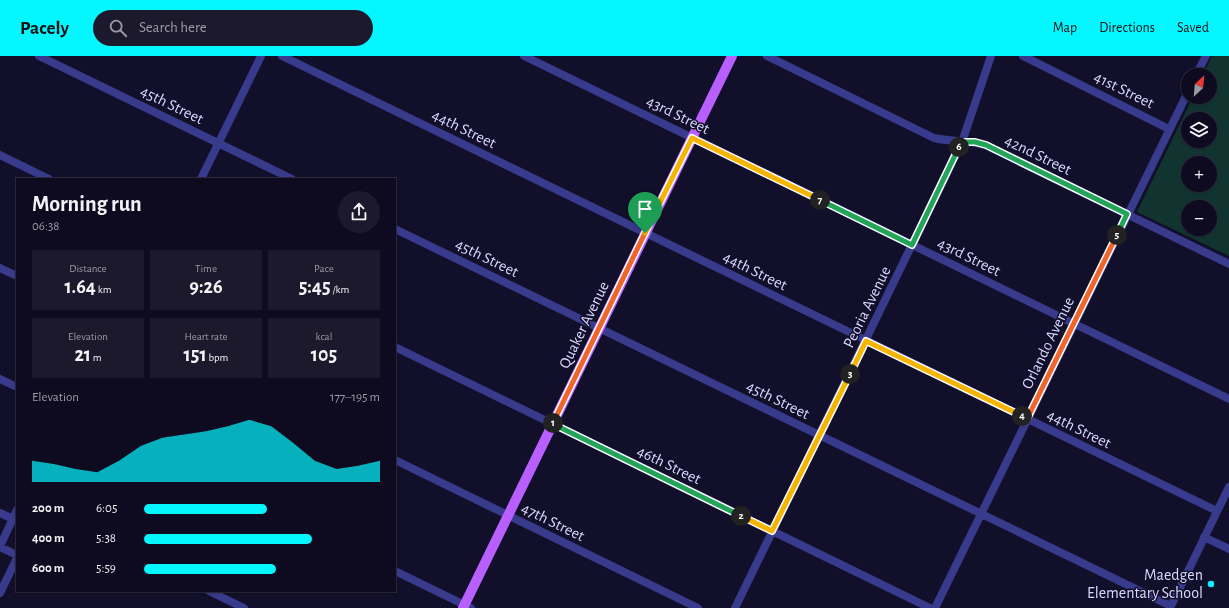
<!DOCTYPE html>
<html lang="en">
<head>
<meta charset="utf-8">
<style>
	body { margin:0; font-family:"Alegreya Sans",sans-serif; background:#1c192d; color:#f1f3f6; height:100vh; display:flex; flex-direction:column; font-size:15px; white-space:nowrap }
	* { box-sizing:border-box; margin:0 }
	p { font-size:13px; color:#9b9ba5 }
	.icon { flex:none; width:22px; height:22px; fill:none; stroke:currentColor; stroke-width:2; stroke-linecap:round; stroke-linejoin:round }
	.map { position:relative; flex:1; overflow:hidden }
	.details { position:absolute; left:16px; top:122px; width:380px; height:414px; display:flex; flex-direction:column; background:#0e0b20; border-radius:0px; box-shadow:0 1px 3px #0004,0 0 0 1px #2e2b3e }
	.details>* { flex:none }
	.needle { width:26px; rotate:26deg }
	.fabs { position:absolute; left:1181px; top:12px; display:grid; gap:8px }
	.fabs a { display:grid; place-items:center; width:36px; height:36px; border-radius:50%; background:#0e0b20; box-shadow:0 1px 3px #0004,0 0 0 1px #2e2b3e; font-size:20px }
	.pin { position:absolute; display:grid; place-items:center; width:34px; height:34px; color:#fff; margin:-41px -17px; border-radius:50% 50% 50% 0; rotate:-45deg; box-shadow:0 0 4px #0007 }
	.pin .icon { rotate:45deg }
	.km { position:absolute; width:20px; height:20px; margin:-10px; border-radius:50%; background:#222; color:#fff; font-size:11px; line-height:20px; text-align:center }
	.round { display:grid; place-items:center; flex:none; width:42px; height:42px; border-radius:21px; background:#1c192d }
	.headline { display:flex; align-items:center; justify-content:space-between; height:68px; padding:0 16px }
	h1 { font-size:22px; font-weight:600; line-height:30px }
	.figures { display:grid; grid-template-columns:repeat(3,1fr); gap:6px; height:68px; padding:4px 16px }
	.figures div { display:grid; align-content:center; border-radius:0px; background:#1c192d; text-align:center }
	.figures b { font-size:20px; font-weight:600 }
	.figures small { font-size:11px; font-weight:400 }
	.figures p { font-size:11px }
	.chart { height:112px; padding:8px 16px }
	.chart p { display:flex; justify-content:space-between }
	.chart svg { width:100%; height:72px; margin-top:4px; fill:#04f7ff; opacity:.7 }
	ul { padding:0 16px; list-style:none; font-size:13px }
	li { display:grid; grid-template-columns:64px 48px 1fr; align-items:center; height:30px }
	li i { height:10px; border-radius:5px; background:#04f7ff }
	header { display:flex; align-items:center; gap:24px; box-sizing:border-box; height:56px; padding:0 20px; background:#04f7ff; color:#111 }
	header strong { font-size:19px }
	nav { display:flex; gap:22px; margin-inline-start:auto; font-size:14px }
	.search { width:280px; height:36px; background:#1c192d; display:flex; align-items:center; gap:10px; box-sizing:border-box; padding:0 14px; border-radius:22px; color:#9b9ba5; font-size:15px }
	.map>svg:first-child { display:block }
	.green { fill:#123431; fill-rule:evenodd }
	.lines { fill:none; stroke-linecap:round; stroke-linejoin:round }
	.minor { stroke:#383a8b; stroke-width:8 }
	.major { stroke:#b85fff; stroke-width:10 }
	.split-1-casing { stroke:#fff; stroke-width:8 }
	.split-2-casing { stroke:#fff; stroke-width:8 }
	.split-3-casing { stroke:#fff; stroke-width:8 }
	.split-4-casing { stroke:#fff; stroke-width:8 }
	.split-5-casing { stroke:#fff; stroke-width:8 }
	.split-6-casing { stroke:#fff; stroke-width:8 }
	.split-7-casing { stroke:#fff; stroke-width:8 }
	.split-8-casing { stroke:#fff; stroke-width:8 }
	.split-1 { stroke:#f0652b; stroke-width:5 }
	.split-2 { stroke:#22a559; stroke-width:5 }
	.split-3 { stroke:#f5b400; stroke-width:5 }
	.split-4 { stroke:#f5b400; stroke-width:5 }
	.split-5 { stroke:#f0652b; stroke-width:5 }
	.split-6 { stroke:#22a559; stroke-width:5 }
	.split-7 { stroke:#22a559; stroke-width:5 }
	.split-8 { stroke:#f5b400; stroke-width:5 }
	.poi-dot { fill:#04f7ff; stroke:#120f2a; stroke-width:1.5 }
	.labels { text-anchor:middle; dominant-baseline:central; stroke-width:3; stroke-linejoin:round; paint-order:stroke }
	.street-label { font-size:16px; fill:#dad8ff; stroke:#120f2a }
	.poi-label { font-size:16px; fill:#dad8ff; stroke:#120f2a; text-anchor:end }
</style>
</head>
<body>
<header>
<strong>Pacely</strong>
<div class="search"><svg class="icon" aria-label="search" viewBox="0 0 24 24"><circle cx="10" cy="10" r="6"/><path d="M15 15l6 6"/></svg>Search here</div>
<nav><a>Map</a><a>Directions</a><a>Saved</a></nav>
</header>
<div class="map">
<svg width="1229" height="552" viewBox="0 0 1229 552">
	<rect width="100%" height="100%" fill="#120f2a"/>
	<path class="green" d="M1212 0H1229V200L1137 156 1193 41H1210V19H1203ZM1188 63H1210V85H1188ZM1188 107H1210V129H1188ZM1188 151H1210V173H1188Z"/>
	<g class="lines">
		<path class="minor" d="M39 0 292 123
			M282 0 1217 455
			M524 0 1229 343
			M767 0 934 82C951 86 969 84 985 89L1229 208
			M1023 0 1169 73
			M1196 19 1206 0
			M0 99 49 123
			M201 123 261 0
			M395 173 1171 550
			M0 212 17 220
			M395 291 930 552
			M0 323 17 331
			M395 404 698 552
			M0 457 13 463
			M1204 481 1229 493
			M0 490 17 454
			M0 491 17 499
			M395 515 471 552
			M209 535 244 552
			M0 537 17 502
			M735 552 962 86 991 0
			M935 552 1188 36
			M1170 552 1229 431"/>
		<path class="major" d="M463 552 732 0"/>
	</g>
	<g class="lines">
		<g class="split-1-casing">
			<path id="split-1" d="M553 367 645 177"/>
		</g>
		<g class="split-2-casing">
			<path id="split-2" d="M553 367V368L741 460"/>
		</g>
		<g class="split-3-casing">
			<path id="split-3" d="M741 460 772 475 850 318"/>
		</g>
		<g class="split-4-casing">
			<path id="split-4" d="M850 318 866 285 1022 360"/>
		</g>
		<g class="split-5-casing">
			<path id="split-5" d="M1022 360 1027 363 1117 179"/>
		</g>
		<g class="split-6-casing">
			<path id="split-6" d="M959 91 962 86H975L986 89 1127 158 1117 179"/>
		</g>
		<g class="split-7-casing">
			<path id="split-7" d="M820 144 912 189 959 91"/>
		</g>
		<g class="split-8-casing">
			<path id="split-8" d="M645 177 692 82 820 144"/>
		</g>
		<use href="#split-1" class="split-1"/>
		<use href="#split-2" class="split-2"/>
		<use href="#split-3" class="split-3"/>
		<use href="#split-4" class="split-4"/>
		<use href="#split-5" class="split-5"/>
		<use href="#split-6" class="split-6"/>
		<use href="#split-7" class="split-7"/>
		<use href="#split-8" class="split-8"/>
	</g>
	<circle class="poi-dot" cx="1211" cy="528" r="4"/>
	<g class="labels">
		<g class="street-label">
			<text transform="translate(1124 34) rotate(26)">41st Street</text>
			<text transform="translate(172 49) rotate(26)">45th Street</text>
			<text transform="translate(678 59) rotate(26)">43rd Street</text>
			<text transform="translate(464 73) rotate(26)">44th Street</text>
			<text transform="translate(1038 99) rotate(26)">42nd Street</text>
			<text transform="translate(969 201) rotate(26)">43rd Street</text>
			<text transform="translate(487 202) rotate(26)">45th Street</text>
			<text transform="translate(755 215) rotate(26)">44th Street</text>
			<text transform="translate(867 251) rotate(-64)">Peoria Avenue</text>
			<text transform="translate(584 269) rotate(-64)">Quaker Avenue</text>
			<text transform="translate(1048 287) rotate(-64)">Orlando Avenue</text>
			<text transform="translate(778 344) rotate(26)">45th Street</text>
			<text transform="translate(1079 373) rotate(26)">44th Street</text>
			<text transform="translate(669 409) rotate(26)">46th Street</text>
			<text transform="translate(553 466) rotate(26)">47th Street</text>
		</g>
		<g class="poi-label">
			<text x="1203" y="519">Maedgen<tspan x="1203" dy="18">Elementary School</tspan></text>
		</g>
	</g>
</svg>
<div class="fabs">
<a><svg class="needle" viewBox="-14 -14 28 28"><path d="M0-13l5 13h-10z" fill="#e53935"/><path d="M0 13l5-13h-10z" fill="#9b9ba5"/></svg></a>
<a><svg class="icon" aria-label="layers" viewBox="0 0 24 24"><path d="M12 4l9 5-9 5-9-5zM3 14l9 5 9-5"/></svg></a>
<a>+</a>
<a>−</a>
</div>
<div class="pin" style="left:645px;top:177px;background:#1e9e55"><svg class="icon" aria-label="arrive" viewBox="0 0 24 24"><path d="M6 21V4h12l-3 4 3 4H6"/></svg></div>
<b class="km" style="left:553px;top:367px">1</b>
<b class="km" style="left:741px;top:460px">2</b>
<b class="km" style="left:850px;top:318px">3</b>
<b class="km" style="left:1022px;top:360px">4</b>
<b class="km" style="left:1117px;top:179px">5</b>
<b class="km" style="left:959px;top:91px">6</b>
<b class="km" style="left:820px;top:144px">7</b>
<section class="details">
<div class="headline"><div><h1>Morning run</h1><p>06:38</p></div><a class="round"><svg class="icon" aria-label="share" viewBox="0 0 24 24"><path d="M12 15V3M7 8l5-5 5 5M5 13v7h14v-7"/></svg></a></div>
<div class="figures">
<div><p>Distance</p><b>1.64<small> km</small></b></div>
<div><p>Time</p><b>9:26</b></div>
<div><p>Pace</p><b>5:45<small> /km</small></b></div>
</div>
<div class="figures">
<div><p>Elevation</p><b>21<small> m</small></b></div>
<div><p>Heart rate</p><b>151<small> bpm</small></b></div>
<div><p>kcal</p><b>105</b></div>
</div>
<div class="chart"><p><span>Elevation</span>177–195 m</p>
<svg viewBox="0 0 160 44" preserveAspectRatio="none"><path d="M0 44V31L10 33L20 36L30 38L40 31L50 22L60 17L70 15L80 13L90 10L100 6L110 10L120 20L130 31L140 36L150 34L160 31V44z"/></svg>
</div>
<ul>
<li><b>200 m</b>6:05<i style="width:52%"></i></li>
<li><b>400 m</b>5:38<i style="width:71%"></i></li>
<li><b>600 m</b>5:59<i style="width:56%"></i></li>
</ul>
</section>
</div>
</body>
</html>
